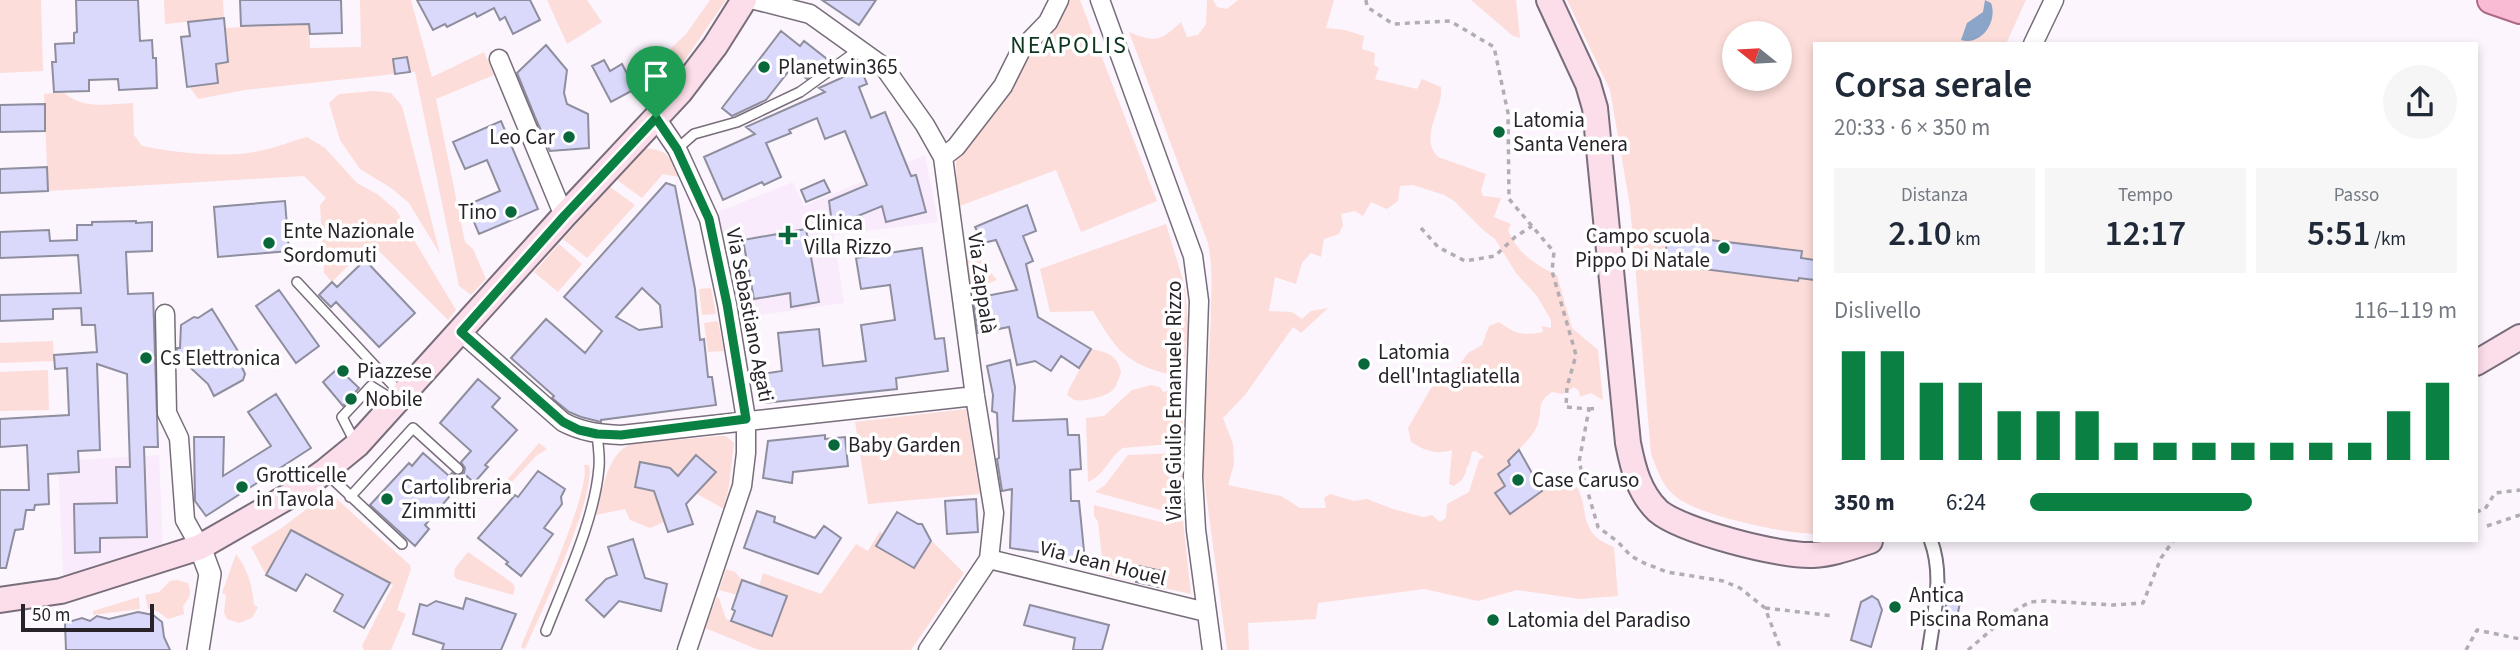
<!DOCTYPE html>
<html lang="it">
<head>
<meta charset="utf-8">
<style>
	body { margin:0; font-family:"Source Sans 3",sans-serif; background:#f6f6f7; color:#1f2937; height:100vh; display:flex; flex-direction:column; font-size:26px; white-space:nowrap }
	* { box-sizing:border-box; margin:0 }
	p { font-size:23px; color:#747a83 }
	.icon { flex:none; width:38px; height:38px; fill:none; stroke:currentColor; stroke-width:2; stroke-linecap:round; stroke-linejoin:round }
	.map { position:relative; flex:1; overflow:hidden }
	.sheet { position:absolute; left:1813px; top:42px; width:665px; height:500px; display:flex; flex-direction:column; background:#fff; border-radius:0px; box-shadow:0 4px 10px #0003 }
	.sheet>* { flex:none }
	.needle { width:46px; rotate:288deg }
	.fabs { position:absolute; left:1722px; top:21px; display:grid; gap:14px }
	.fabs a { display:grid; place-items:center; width:70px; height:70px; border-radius:50%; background:#fff; box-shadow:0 4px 10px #0003; font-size:35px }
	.scale { position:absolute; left:21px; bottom:18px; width:133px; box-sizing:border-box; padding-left:7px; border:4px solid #282329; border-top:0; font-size:19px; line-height:24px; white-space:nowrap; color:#282329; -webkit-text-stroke:5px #fff; paint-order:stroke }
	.pin { position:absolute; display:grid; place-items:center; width:60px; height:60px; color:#fff; margin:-72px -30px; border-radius:50% 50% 50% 0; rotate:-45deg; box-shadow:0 0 7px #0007 }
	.pin .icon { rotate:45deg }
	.round { display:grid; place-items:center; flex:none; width:74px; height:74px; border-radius:37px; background:#f6f6f7 }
	.head { display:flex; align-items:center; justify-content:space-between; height:119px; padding:0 21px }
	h1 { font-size:38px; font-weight:600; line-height:52px }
	.metrics { display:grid; grid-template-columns:repeat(3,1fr); gap:10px; height:119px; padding:7px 21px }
	.metrics div { display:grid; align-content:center; border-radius:0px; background:#f6f6f7; text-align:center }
	.metrics b { font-size:35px; font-weight:600 }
	.metrics small { font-size:19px; font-weight:400 }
	.metrics p { font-size:19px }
	.chart { height:196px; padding:14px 21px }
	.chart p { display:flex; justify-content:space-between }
	.chart svg { width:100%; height:126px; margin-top:7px; stroke:#0b8043; stroke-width:6 }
	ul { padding:0 21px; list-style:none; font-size:23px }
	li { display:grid; grid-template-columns:112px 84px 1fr; align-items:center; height:52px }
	li i { height:18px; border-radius:9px; background:#0b8043 }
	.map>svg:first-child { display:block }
	.built { fill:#faebfc }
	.green { fill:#fcddd9; fill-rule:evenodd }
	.water { fill:#8aa5c7 }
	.building { fill:#dbd9fb; stroke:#8e8e9e; stroke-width:2; fill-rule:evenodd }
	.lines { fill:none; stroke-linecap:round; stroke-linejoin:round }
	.service-casing { stroke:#786d7a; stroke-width:12 }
	.pedestrian-casing { stroke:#786d7a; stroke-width:16 }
	.minor-casing { stroke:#786d7a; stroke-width:21 }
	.tertiary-casing { stroke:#786d7a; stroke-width:24 }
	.secondary-casing { stroke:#786d7a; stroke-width:28 }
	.primary-casing { stroke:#ad6886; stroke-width:30 }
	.path { stroke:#b2acb3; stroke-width:3.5; stroke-dasharray:5 5; stroke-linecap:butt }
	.service { stroke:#fff; stroke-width:9 }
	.pedestrian { stroke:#fff; stroke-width:12 }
	.minor { stroke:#fff; stroke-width:18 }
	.tertiary { stroke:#fff; stroke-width:21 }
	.secondary { stroke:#fcddea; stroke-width:24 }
	.primary { stroke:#f9bbd4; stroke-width:26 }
	.route-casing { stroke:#fff; stroke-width:14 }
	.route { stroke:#0b8043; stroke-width:9 }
	.poi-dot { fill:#08673b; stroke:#fff; stroke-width:2.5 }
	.labels { text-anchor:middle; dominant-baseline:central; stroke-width:7; stroke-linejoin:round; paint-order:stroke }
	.poi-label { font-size:21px; fill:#282329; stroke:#fff; text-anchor:start }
	.street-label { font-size:21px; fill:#282329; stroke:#fff }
	.quarter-label { font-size:24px; letter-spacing:2px; fill:#0e351f; stroke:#fff }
</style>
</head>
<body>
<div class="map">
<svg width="2520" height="650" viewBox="0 0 2520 650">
	<rect width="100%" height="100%" fill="#fcf5fe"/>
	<path class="built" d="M925 155 938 222 834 235 844 303 755 316 738 231 723 234 718 212 793 182 804 206Z
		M159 455 163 545 114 563 63 575 58 461Z"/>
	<path class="green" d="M0 0H41L43 71 0 73Z
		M164 0H223L224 18 165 24Z
		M360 0H411L432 77 484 52 494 75 436 99 465 242 473 249 486 279 471 295 459 286 415 72H410L407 57 393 59 395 74 245 90 198 99 189 86 218 83 216 64 228 62 225 28 309 24 310 48 361 47Z
		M547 0H587L602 22 567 44Z
		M710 0H726L678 70 663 65 651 51 663 56 686 34Z
		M1065 0H1080L1157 201 1081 232 1056 170 957 207 956 160 1009 91 1026 53Z
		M1207 0H1213L1217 7 1227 9 1238 0H1334L1326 28 1345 30 1364 36 1362 49 1375 53 1374 65 1379 68 1375 79 1417 89 1422 79 1441 87C1444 110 1418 136 1438 157L1486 174 1481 190 1483 196 1501 198 1494 217 1511 224 1508 230C1517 253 1536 265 1557 275L1572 328 1598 350 1603 400 1591 393 1580 397 1579 391 1574 387 1563 394 1552 392C1534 404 1544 410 1537 426 1532 438 1517 451 1508 461L1510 465 1498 474 1505 486 1495 493 1542 491 1559 482 1571 480C1594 502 1572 532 1614 547L1618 596 1580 599 1517 590 1478 601 1424 589 1318 603 1316 619 1248 623 1249 650H1227L1203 471C1202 415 1211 359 1211 303 1212 282 1212 263 1208 243L1129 32C1155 43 1161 41 1181 22L1187 37 1198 35 1206 24ZM1413 185 1444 195 1454 201 1483 230 1495 239 1516 273 1537 296 1551 320V328L1542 326 1543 332C1524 336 1515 334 1499 322L1489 326 1482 345 1468 353 1452 375 1431 388 1408 428 1411 442C1426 451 1435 455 1452 450L1449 484 1454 486 1462 480 1466 472V469L1469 464 1472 452 1476 451 1484 457 1479 460 1469 492 1447 504 1446 518 1440 522 1432 515 1423 517 1393 509 1367 499 1354 501 1330 494 1324 498 1326 508H1300L1281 496 1228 485 1234 464 1233 444 1223 418 1245 395 1293 327 1301 333 1328 308 1311 311 1302 319 1292 312 1269 311 1275 277 1296 284 1302 263 1311 253 1321 257 1324 239 1339 234 1343 225 1341 214 1355 211 1363 216 1371 202 1387 209 1398 201 1400 186Z
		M1471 0H1516L1520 38 1513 36Z
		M1567 0H2026L2006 44H1815V534C1785 534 1696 515 1675 496 1662 486 1657 469 1651 454L1630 206 1610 90ZM1734 33H1780V79H1734Z
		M374 91 391 93 402 106 440 254 409 203 391 188 360 169 340 140 329 103 339 94Z
		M63 92C82 110 109 104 133 103L134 135 142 146C178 153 228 159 264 150 278 147 292 141 307 137L325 148 357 183 377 194 396 210 456 310 448 320 371 243 332 282 324 273 320 205 326 198 304 176 48 191 44 94Z
		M644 148C668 150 670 156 679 177L663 174 642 198 617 180Z
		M610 187 635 205 587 258 563 239Z
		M1166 224 1185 287 1188 326 1184 372C1173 376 1169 375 1157 371 1121 360 1112 342 1093 311L1050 312 1040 269Z
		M559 244 582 264 558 292 534 272Z
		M977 256 997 280 971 290 964 257Z
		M711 288 716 314 702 315 699 289Z
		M718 321 724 351 708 352 704 323Z
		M53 341 54 361 0 363V343Z
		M1091 349C1107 352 1118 355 1121 373 1119 377 1117 385 1114 389 1106 397 1085 402 1074 400L1067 395 1069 389Z
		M48 370 49 410 0 411V372Z
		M1151 385 1160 387 1163 392 1174 390 1184 396 1182 443 1123 448C1108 458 1105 475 1088 482L1086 418 1104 416 1132 390Z
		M966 409 980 494 868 504 855 422Z
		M718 436H726L734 443 729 486 724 509 697 494 715 472 697 455 678 476 640 462 635 487 663 493 659 505 664 522 650 528 630 520 625 509 596 515C603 492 606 454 631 444Z
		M539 443 547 449 536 456 510 484 506 481Z
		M1182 453V507L1164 511 1095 492 1105 485 1128 455Z
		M584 465H589C597 495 540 615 525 649L521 647C533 616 592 491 584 465Z
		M329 492 410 565 411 569 397 610 406 614 391 650H364L362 646 393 585 292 530 266 575 251 547 283 527Z
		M1094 505 1165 523 1183 521 1191 594 1164 588 1167 572 1140 566 1136 582 1104 575 1098 522 1094 516Z
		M880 531 914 568 932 541 964 573 911 650H759L705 628 717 597 719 598 726 619 772 636 787 596 759 586 763 573 821 594 856 544 868 551Z
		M468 552 511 582 515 587 513 595 457 579 454 576 455 568Z
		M236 554C248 570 252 584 254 605L258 607 252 618 239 623 227 619 224 613 226 595 222 593Z
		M726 569 735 572 742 580 737 595 719 590Z
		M177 580 188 583C192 594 190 597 183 606L184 614 168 619 157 611 148 609 145 595 159 592 170 581Z
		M139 597 140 609 93 615V611Z"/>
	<path class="water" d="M1985 0 1991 3C1998 21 1982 46 1961 40L1967 23 1983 12Z"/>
	<path class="building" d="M76 0H138L140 41 152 40 153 58H156L157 88 119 90 118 79 89 80V91L54 92 52 62H56L55 44 74 43V33L77 32Z
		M240 0H341L342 33 310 34 309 24 241 26Z
		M417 0H530L540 20 513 34 505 17 500 20 494 8 477 17 475 13 447 27 445 24 433 30Z
		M822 0H876L859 25Z
		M224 18 228 62 216 64 218 83 187 87 181 37 190 36 188 22Z
		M781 31 800 46 804 41 827 59 820 69 807 79 792 67 766 100 732 116 722 108Z
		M546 45 567 70 564 93 567 104 588 114 589 148 550 151 535 117 517 73Z
		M407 57 410 72 395 74 393 59Z
		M604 60 610 71 622 64 635 89 611 102 592 66Z
		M861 69 867 84 859 87 871 118 885 112 911 176 916 175 926 212 886 222 882 206 848 220V222L832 224 829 201 867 185 845 131 825 139 817 118 789 130 791 133 766 143 781 177 764 185 762 182 723 200 704 157 755 134 746 127 825 92 819 88Z
		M45 104V131L0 132V105Z
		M501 121 538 209 479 234 467 205 500 191 487 160 465 169 453 142Z
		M47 167 48 191 0 193V169Z
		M824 180 830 192 806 202 801 190Z
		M666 183 675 186 695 289 700 340 704 339 708 377H712L716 405 601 420V422L581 417 569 412 552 398 554 396 511 358 546 319 585 353 602 331 564 297ZM642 288 660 305 662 327 639 330 616 317Z
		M285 201 289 251 218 257 214 207Z
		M1027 205 1036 231 1023 236 1033 261 1026 264 1038 317 1091 349 1079 368 1061 356 1051 371 1035 361 1017 365 1009 327 978 333 974 305 982 303 981 297 1017 290 996 240 983 243 975 227Z
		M136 221V223L152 222V251L126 252 128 294 153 293 158 447H144L147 537 100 538V552L75 553 74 504 117 503 116 467H130L127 374 97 364 100 450 78 451 79 472 48 474 49 504 35 505 34 510H26L23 529 15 530 6 568H0V490H29L27 445 0 447V419L69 415 67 368 55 369 54 355 97 352 95 325H82L81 308 53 309V319L0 321V295L81 293 78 255 0 258V232L49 230 50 241 77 240V225H92V222Z
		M806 229 819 302 791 307 790 293 754 299 743 240Z
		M1668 235 1802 251 1801 258 1815 260V280L1799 278 1798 281 1664 264Z
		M922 248 935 339 944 338 948 371 896 378 897 389 765 403 762 374 782 371 778 333 819 329 823 366 866 361 861 325 895 320 890 285 861 289 856 258Z
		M365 260 415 313 379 347 336 302 331 307 319 295 332 282 337 287Z
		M279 290 319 346 296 363 256 306Z
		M212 309 246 364 242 367 245 374 243 380 214 396 208 384 179 357 177 358V348H180L181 325 194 317 198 318Z
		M1010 360 1015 387 1013 421 1067 419 1068 435H1079L1081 469 1070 470 1071 501H1079L1085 561 1076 563 1051 559V554L1010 548 1012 489 1002 491 997 459 999 458 997 413 992 411 993 395 987 366Z
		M338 368 359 388 343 406 323 382Z
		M478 379 500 398 492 407 517 430 485 465 488 467 474 483 467 476 425 525 429 529 415 546 370 505 409 463 412 466 423 453 449 476 452 473 457 476 464 473 465 468 461 462 471 451 440 423Z
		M276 394 311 448 206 516 195 501 194 437H224L223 476 271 446 248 412Z
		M825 435V439L845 437 848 466 793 472 792 483 763 478 768 441Z
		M1519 450 1542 491 1510 514 1495 493 1505 486 1498 474 1510 465 1508 461Z
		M696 455 716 472 686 504 693 524 668 532 654 491 635 487 640 462 670 468 678 476Z
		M538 471 565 489 561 497 562 504 544 528 553 534 521 576 506 564 508 562 478 538 515 495 518 497Z
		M976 499 978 532 947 534 945 501Z
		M757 511 775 517 774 522 815 538 824 526 841 538 818 574 744 548Z
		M897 512 918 524H922L931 541 914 568 876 546Z
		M291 530 390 583 364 628 334 611 343 595 306 574 296 591 266 575Z
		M633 539 645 578 667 584 661 611 619 601 604 617 586 600 606 579 617 575 608 547Z
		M1139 566 1167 572 1164 588 1136 582Z
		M742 580 787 596 772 636 731 621 735 611 732 609Z
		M1872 596 1878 600 1882 610 1871 647 1851 640 1861 602Z
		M466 598 516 614 501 650H442L444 644 413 634 420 604 427 606 436 601 463 609Z
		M1947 600 1960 602 1956 623 1943 621Z
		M1030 605 1109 625 1102 650H1073L1075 638 1024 625Z
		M138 612 153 615 162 622 164 637 170 650H66L65 623 82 618 90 621 97 616 109 619Z"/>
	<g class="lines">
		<g class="service-casing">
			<path id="service" d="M677 149 694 134 737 122 800 92 861 48
				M297 282 401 394
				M356 444 342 417 371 386 395 401
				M326 473 402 544
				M350 497 413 428 458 469
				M546 631C565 582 595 519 599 467 600 456 598 445 597 434"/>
		</g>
		<g class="pedestrian-casing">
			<path id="pedestrian" d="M1929 650C1934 613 1944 576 1931 541"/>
		</g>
		<g class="minor-casing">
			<path id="minor" d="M755 0 810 14 884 67 925 125 943 157 975 396 994 513 989 559 928 650
				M1100 0 1193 256 1199 301 1193 477 1196 530 1212 650
				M2033 44 2054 0
				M499 59 564 216
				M656 118 677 149 709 219 727 304 746 419V453L742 486 687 650
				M943 157 956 147 1003 86 1021 50 1048 22 1059 0
				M165 314 167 413 179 438 185 520 200 547
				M461 332 563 422C582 432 599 434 621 435L975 396
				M989 559 1206 612"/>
		</g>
		<g class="tertiary-casing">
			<path id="tertiary" d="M198 650 210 574 200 547"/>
		</g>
		<g class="secondary-casing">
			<path id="secondary" d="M1549 0 1588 84 1595 108 1628 443C1633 468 1639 493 1658 511 1681 531 1782 557 1813 555 1833 554 1851 547 1870 541
				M2476 363 2520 337
				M0 600 61 591 200 547 296 492 324 472 357 445 564 216 680 92 715 46 744 0"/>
		</g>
		<g class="primary-casing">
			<path id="primary" d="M2491 0 2520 10"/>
		</g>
		<path class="path" d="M1366 0 1367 7 1393 24 1450 21 1494 47 1508 113 1509 199 1554 252 1552 271 1576 355 1567 387 1566 407 1589 409 1579 462 1598 527 1618 542 1631 556 1644 563 1667 572 1723 581 1740 588 1765 608 1781 650
			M1421 228 1438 247 1465 261 1495 256 1515 237 1532 226
			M1589 409 1599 408
			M2476 512 2485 509 2495 493 2520 490
			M2487 526 2520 515
			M1765 608 1834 616
			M1968 650 2011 613 2030 602 2045 601 2113 605 2143 603 2161 558 2173 541
			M2466 650 2477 630 2520 639"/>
		<use href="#service" class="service"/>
		<use href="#pedestrian" class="pedestrian"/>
		<use href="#minor" class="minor"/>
		<use href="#tertiary" class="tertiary"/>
		<use href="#secondary" class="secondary"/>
		<use href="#primary" class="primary"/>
	</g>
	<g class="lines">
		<g class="route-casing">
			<path id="route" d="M656 118 677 149 709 219 727 304 746 419 621 435 597 434 579 430 563 422 461 332 564 216Z"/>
		</g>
		<use href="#route" class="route"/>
	</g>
	<g class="poi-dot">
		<circle cx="764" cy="67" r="7"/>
		<circle cx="1499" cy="132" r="7"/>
		<circle cx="569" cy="137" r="7"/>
		<circle cx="511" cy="212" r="7"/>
		<path d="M784.5 224.5h7v7h7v7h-7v7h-7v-7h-7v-7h7z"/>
		<circle cx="269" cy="243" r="7"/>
		<circle cx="1724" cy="248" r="7"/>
		<circle cx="146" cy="358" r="7"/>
		<circle cx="1364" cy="364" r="7"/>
		<circle cx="343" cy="371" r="7"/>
		<circle cx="351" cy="399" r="7"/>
		<circle cx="834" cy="445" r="7"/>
		<circle cx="1518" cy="480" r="7"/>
		<circle cx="242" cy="487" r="7"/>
		<circle cx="387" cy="499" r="7"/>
		<circle cx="1895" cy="607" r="7"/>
		<circle cx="1493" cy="620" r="7"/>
	</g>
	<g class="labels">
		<g class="poi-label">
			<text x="778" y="67">Planetwin365</text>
			<text x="1513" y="120">Latomia<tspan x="1513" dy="24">Santa Venera</tspan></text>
			<text x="555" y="137" text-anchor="end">Leo Car</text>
			<text x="497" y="212" text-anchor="end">Tino</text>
			<text x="804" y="223">Clinica<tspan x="804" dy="24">Villa Rizzo</tspan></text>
			<text x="283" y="231">Ente Nazionale<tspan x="283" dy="24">Sordomuti</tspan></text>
			<text x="1710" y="236" text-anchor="end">Campo scuola<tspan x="1710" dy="24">Pippo Di Natale</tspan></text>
			<text x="1378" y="352">Latomia<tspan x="1378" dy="24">dell'Intagliatella</tspan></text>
			<text x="160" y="358">Cs Elettronica</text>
			<text x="357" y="371">Piazzese</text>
			<text x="365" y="399">Nobile</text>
			<text x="848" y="445">Baby Garden</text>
			<text x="256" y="475">Grotticelle<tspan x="256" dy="24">in Tavola</tspan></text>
			<text x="1532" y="480">Case Caruso</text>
			<text x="401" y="487">Cartolibreria<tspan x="401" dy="24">Zimmitti</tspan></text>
			<text x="1909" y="595">Antica<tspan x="1909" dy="24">Piscina Romana</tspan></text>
			<text x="1507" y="620">Latomia del Paradiso</text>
		</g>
		<g class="street-label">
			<text transform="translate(982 283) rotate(82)">Via Zappalà</text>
			<text transform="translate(750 315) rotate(79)">Via Sebastiano Agati</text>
			<text transform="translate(1174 401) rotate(-90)">Viale Giulio Emanuele Rizzo</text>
			<text transform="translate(1103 563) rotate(14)">Via Jean Houel</text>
		</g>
		<g class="quarter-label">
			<text x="1069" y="45">NEAPOLIS</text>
		</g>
	</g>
</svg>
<div class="fabs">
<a><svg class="needle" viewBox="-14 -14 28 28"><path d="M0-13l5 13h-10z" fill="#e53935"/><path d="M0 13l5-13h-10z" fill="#747a83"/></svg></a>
</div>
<div class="scale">50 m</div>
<div class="pin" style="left:656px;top:118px;background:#1e9e55"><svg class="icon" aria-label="arrive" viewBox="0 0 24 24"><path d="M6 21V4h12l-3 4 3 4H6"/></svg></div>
<section class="sheet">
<div class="head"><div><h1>Corsa serale</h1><p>20:33 · 6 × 350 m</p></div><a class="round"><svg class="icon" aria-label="share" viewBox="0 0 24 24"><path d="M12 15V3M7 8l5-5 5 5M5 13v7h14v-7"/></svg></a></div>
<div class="metrics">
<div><p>Distanza</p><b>2.10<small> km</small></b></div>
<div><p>Tempo</p><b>12:17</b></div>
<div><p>Passo</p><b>5:51<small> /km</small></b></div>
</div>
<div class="chart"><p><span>Dislivello</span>116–119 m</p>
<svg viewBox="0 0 160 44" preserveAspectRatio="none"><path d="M5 44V6M15 44V6M25 44V17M35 44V17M45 44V27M55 44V27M65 44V27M75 44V38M85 44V38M95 44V38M105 44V38M115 44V38M125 44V38M135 44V38M145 44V27M155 44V17"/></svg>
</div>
<ul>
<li><b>350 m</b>6:24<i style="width:52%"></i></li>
</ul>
</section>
</div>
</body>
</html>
